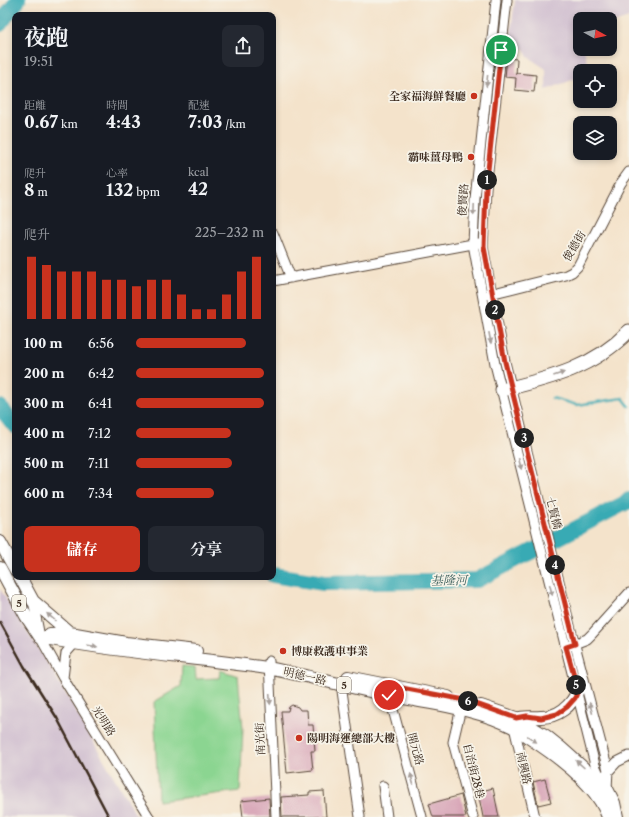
<!DOCTYPE html>
<html lang="zh-TW">
<head>
<meta charset="utf-8">
<style>
	body { margin:0; font-family:"Libre Caslon Text","Noto Serif TC",serif; background:#242831; color:#f1f3f6; height:100vh; display:flex; flex-direction:column; font-size:15px; white-space:nowrap }
	* { box-sizing:border-box; margin:0 }
	p { font-size:13px; color:#9ea1a6 }
	.icon { flex:none; width:22px; height:22px; fill:none; stroke:currentColor; stroke-width:2; stroke-linecap:round; stroke-linejoin:round }
	.map { position:relative; flex:1; overflow:hidden }
	.drawer { position:absolute; left:12px; top:12px; width:264px; height:568px; display:flex; flex-direction:column; background:#171b24; border-radius:8px; box-shadow:0 2px 6px #0003 }
	.drawer>* { flex:none }
	.needle { width:26px; rotate:98deg }
	.buttons { position:absolute; left:573px; top:12px; display:grid; gap:8px }
	.buttons a { display:grid; place-items:center; width:44px; height:44px; border-radius:8px; background:#171b24; box-shadow:0 2px 6px #0003; font-size:20px }
	.pin { position:absolute; display:grid; place-items:center; width:34px; height:34px; color:#fff; margin:-17px; border:2px solid #fff; border-radius:50%; box-shadow:0 1px 4px #0007 }
	.km { position:absolute; width:20px; height:20px; margin:-10px; border-radius:50%; background:#222; color:#fff; font-size:11px; line-height:20px; text-align:center }
	.round { display:grid; place-items:center; flex:none; width:42px; height:42px; border-radius:8px; background:#242831 }
	.headline { display:flex; align-items:center; justify-content:space-between; height:68px; padding:0 12px }
	h1 { font-size:22px; font-weight:700; line-height:30px }
	.stats { display:grid; grid-template-columns:repeat(3,1fr); gap:6px; height:68px; padding:4px 12px }
	.stats div { display:grid; align-content:center }
	.stats b { font-size:17px; font-weight:700 }
	.stats small { font-size:11px; font-weight:400 }
	.stats p { font-size:11px }
	.chart { height:112px; padding:8px 12px }
	.chart p { display:flex; justify-content:space-between }
	.chart svg { width:100%; height:72px; margin-top:4px; stroke:#c8321e; stroke-width:6 }
	.primary-button { display:flex; gap:8px; margin-top:auto; padding:8px 12px }
	.primary-button a { flex:1; height:46px; border-radius:8px; background:#c8321e; color:#fff; font-size:16px; font-weight:700; line-height:46px; text-align:center }
	.primary-button a+a { background:#242831; color:#f1f3f6 }
	ul { padding:0 12px; list-style:none; font-size:13px }
	li { display:grid; grid-template-columns:64px 48px 1fr; align-items:center; height:30px }
	li i { height:10px; border-radius:5px; background:#c8321e }
	.map>svg:first-child { display:block }
	.industrial { fill:#cfbdcf }
	.green { fill:#8bd591; stroke:#638058 }
	.lines { fill:none; stroke-linecap:round; stroke-linejoin:round }
	.stream { stroke:#39aab4; stroke-width:2.5 }
	.river { stroke:#39aab4; stroke-width:16 }
	.building { fill:#d59fb3 }
	.minor-casing { stroke:#574638; stroke-width:11 }
	.major-casing { stroke:#574638; stroke-width:14 }
	.highway-casing { stroke:#574638; stroke-width:15 }
	.minor { stroke:#fff; stroke-width:9 }
	.major { stroke:#fff; stroke-width:12 }
	.highway { stroke:#fff; stroke-width:13 }
	.rail { stroke:#3b2a1e; stroke-width:2.5 }
	.oneway { fill:#a79f9a }
	.route-casing { stroke:#fff; stroke-width:8 }
	.route { stroke:#c8321e; stroke-width:5 }
	.poi-dot { fill:#c8321e; stroke:#f7f3e8; stroke-width:1.5 }
	.labels { text-anchor:middle; dominant-baseline:central; stroke-width:3.5; stroke-linejoin:round; paint-order:stroke }
	.shield { fill:#f7f3e8; stroke:#73665b; stroke-width:1 }
	.shield-label { font-size:10px; font-weight:bold; fill:#3b2a1e }
	.poi-label { font-size:11px; font-weight:bold; fill:#3b2a1e; stroke:#f7f3e8; text-anchor:end }
	.street-label { font-size:11px; fill:#3b2a1e; stroke:#f7f3e8 }
	.water-label { font-size:12px; font-style:italic; fill:#3a5d5a; stroke:#f7f3e8 }
</style>
</head>
<body>
<div class="map">
<svg width="629" height="817" viewBox="0 0 629 817">
	<rect width="100%" height="100%" fill="#f7f3e8"/>
	<filter id="ink" filterUnits="userSpaceOnUse"><feTurbulence type="fractalNoise" baseFrequency=".025" numOctaves="2"/><feDisplacementMap in="SourceGraphic" scale="8" xChannelSelector="R" yChannelSelector="G"/><feConvolveMatrix kernelMatrix="1 2 1 2 8 2 1 2 1" color-interpolation-filters="sRGB"/></filter>
	<filter id="wash" filterUnits="userSpaceOnUse"><feTurbulence type="fractalNoise" baseFrequency=".012" numOctaves="4" result="noise"/><feDisplacementMap in="SourceGraphic" scale="16" xChannelSelector="R" yChannelSelector="G"/><feGaussianBlur stdDeviation="0.9" result="paint"/><feColorMatrix in="noise" values="0 0 0 0 0 0 0 0 0 0 0 0 0 0 0 0 0 1.4 0 .05"/><feComposite in="paint" operator="in"/></filter>
	<g filter="url(#wash)">
		<rect width="100%" height="100%" fill="#f4e3cb"/>
		<path class="industrial" d="M515 0H629V18L610 24V19H580V49H584L589 71H580V77L546 90V69L528 57 523 48 509 47Z
			M0 589 56 677 137 817H0Z"/>
		<path class="green" d="M182 666 195 667 196 679 219 678 220 670 238 676 243 728 240 791 158 801 154 702 181 686Z"/>
		<g class="lines">
			<path class="stream" d="M552 398 577 405 623 398 629 406"/>
			<path class="river" d="M0 24 18 0
				M0 407 15 426
				M273 575 324 583 477 580 627 502 629 500"/>
		</g>
		<g id="blocks">
			<path class="building" d="M507 58 517 59 516 75V73L536 75 534 92 515 90 516 78 505 77Z
				M292 705 298 707 300 710H307L308 725H313L315 751H311L313 770 287 773 281 711H288L289 707Z
				M545 779 551 802 538 805 533 782Z
				M493 788 499 817H483L478 792Z
				M324 791 326 817H282L281 797 309 795V792Z
				M461 795 466 817H433L429 804Z
				M269 798 270 817H243L241 801Z"/>
		</g>
	</g>
	<g filter="url(#ink)">
		<use href="#blocks" fill-opacity="0" stroke="#574638" stroke-width="1"/>
		<g class="lines">
			<g class="minor-casing">
				<path id="minor" d="M496 0 475 199 473 244 495 364 595 765 599 774V786
					M507 0 486 188 483 247 505 362 571 630 608 770 607 789 597 796
					M273 233 291 278
					M273 281 478 243
					M486 295 566 275 572 272 578 266 621 183 629 172
					M33 601 40 637 63 678 149 817
					M569 646 587 639 592 634 629 593
					M269 661 276 817
					M63 678 66 653 74 644
					M341 684 360 817
					M390 691 389 695 422 817
					M461 708 453 742 473 817
					M514 727 535 817
					M605 775 617 762 629 756
					M383 786 387 817"/>
			</g>
			<g class="major-casing">
				<path id="major" d="M0 542 15 569
					M0 568 26 616 40 637C115 652 191 657 267 668 280 670 293 674 306 676 333 683 360 689 388 695 430 704 474 707 513 727 519 730 525 735 531 739 557 756 598 786 608 817
					M20 577 33 601 70 633
					M50 634 70 633 126 643 196 651
					M348 677 448 697
					M481 706 516 718 546 736 561 748 607 789 614 803 617 817
					M516 719C524 716 532 718 541 717 558 717 572 706 578 690"/>
			</g>
			<g class="highway-casing">
				<path id="highway" d="M502 390C551 378 593 368 629 331"/>
			</g>
			<use href="#minor" class="minor"/>
			<use href="#major" class="major"/>
			<use href="#highway" class="highway"/>
			<path class="rail" d="M0 622 24 666 57 718 109 817"/>
		</g>
		<defs><path id="oneway-solid" d="M-6-.8H1V-3.2L6.5 0L1 3.2V.8H-6Z"/></defs>
		<g class="oneway">
			<use href="#oneway-solid" transform="translate(487 81) rotate(96)"/>
			<use href="#oneway-solid" transform="translate(474 210) rotate(92)"/>
			<use href="#oneway-solid" transform="translate(490 338) rotate(79)"/>
			<use href="#oneway-solid" transform="translate(559 374) rotate(-19)"/>
			<use href="#oneway-solid" transform="translate(520 464) rotate(76)"/>
			<use href="#oneway-solid" transform="translate(551 590) rotate(76)"/>
			<use href="#oneway-solid" transform="translate(51 617) rotate(-139)"/>
			<use href="#oneway-solid" transform="translate(92 646) rotate(8)"/>
			<use href="#oneway-solid" transform="translate(270 699) rotate(87)"/>
			<use href="#oneway-solid" transform="translate(591 708) rotate(-105)"/>
			<use href="#oneway-solid" transform="translate(532 739) rotate(34)"/>
			<use href="#oneway-solid" transform="translate(580 764) rotate(-138)"/>
			<use href="#oneway-solid" transform="translate(412 779) rotate(-105)"/>
		</g>
	</g>
	<g class="lines" filter="url(#ink)">
		<g class="route-casing">
			<path id="route" d="M389 695 391 686 465 700 516 718 527 716 541 718 557 714 567 707 575 698 578 690 566 647 575 644 505 362 484 247 486 188 501 50"/>
		</g>
		<use href="#route" class="route"/>
	</g>
	<g class="poi-dot">
		<circle cx="474" cy="96" r="4"/>
		<circle cx="471" cy="157" r="4"/>
		<circle cx="283" cy="651" r="4"/>
		<circle cx="299" cy="738" r="4"/>
	</g>
	<g class="labels">
		<g class="shield">
			<rect x="12" y="595" width="14" height="16" rx="3"/>
			<rect x="337" y="677" width="14" height="16" rx="3"/>
		</g>
		<g class="shield-label">
			<text x="19" y="603">5</text>
			<text x="344" y="685">5</text>
		</g>
		<g class="poi-label">
			<text x="466" y="96">全家福海鮮餐廳</text>
			<text x="463" y="157">霸味薑母鴨</text>
			<text x="291" y="651" text-anchor="start">博康救護車事業</text>
			<text x="307" y="738" text-anchor="start">陽明海運總部大樓</text>
		</g>
		<g class="street-label">
			<text transform="translate(463 200) rotate(-86)">俊賢路</text>
			<text transform="translate(574 246) rotate(-59)">俊德街</text>
			<text transform="translate(554 513) rotate(76)">七賢橋</text>
			<text transform="translate(305 676) rotate(13)">明德一路</text>
			<text transform="translate(104 721) rotate(58)">光明路</text>
			<text transform="translate(260 739) rotate(-93)">南光街</text>
			<text transform="translate(416 749) rotate(75)">開元路</text>
			<text transform="translate(524 768) rotate(77)">南興路</text>
			<text transform="translate(474 771) rotate(76)">自治街28巷</text>
		</g>
		<g class="water-label">
			<text transform="translate(449 580) rotate(-1)">基隆河</text>
		</g>
	</g>
</svg>
<div class="buttons">
<a><svg class="needle" viewBox="-14 -14 28 28"><path d="M0-13l5 13h-10z" fill="#e53935"/><path d="M0 13l5-13h-10z" fill="#9ea1a6"/></svg></a>
<a><svg class="icon" aria-label="locate" viewBox="0 0 24 24"><circle cx="12" cy="12" r="6"/><path d="M12 2v4M12 18v4M2 12h4M18 12h4"/></svg></a>
<a><svg class="icon" aria-label="layers" viewBox="0 0 24 24"><path d="M12 4l9 5-9 5-9-5zM3 14l9 5 9-5"/></svg></a>
</div>
<div class="pin" style="left:501px;top:50px;background:#1e9e55"><svg class="icon" aria-label="arrive" viewBox="0 0 24 24"><path d="M6 21V4h12l-3 4 3 4H6"/></svg></div>
<div class="pin" style="left:389px;top:695px;background:#d93025"><svg class="icon" aria-label="check" viewBox="0 0 24 24"><path d="M5 12l5 5 9-10"/></svg></div>
<b class="km" style="left:487px;top:180px">1</b>
<b class="km" style="left:495px;top:310px">2</b>
<b class="km" style="left:524px;top:438px">3</b>
<b class="km" style="left:555px;top:565px">4</b>
<b class="km" style="left:576px;top:685px">5</b>
<b class="km" style="left:468px;top:701px">6</b>
<section class="drawer">
<div class="headline"><div><h1>夜跑</h1><p>19:51</p></div><a class="round"><svg class="icon" aria-label="share" viewBox="0 0 24 24"><path d="M12 15V3M7 8l5-5 5 5M5 13v7h14v-7"/></svg></a></div>
<div class="stats">
<div><p>距離</p><b>0.67<small> km</small></b></div>
<div><p>時間</p><b>4:43</b></div>
<div><p>配速</p><b>7:03<small> /km</small></b></div>
</div>
<div class="stats">
<div><p>爬升</p><b>8<small> m</small></b></div>
<div><p>心率</p><b>132<small> bpm</small></b></div>
<div><p>kcal</p><b>42</b></div>
</div>
<div class="chart"><p><span>爬升</span>225–232 m</p>
<svg viewBox="0 0 160 44" preserveAspectRatio="none"><path d="M5 44V6M15 44V11M25 44V15M35 44V15M45 44V15M55 44V20M65 44V20M75 44V24M85 44V20M95 44V20M105 44V29M115 44V38M125 44V38M135 44V29M145 44V15M155 44V6"/></svg>
</div>
<ul>
<li><b>100 m</b>6:56<i style="width:86%"></i></li>
<li><b>200 m</b>6:42<i style="width:100%"></i></li>
<li><b>300 m</b>6:41<i style="width:100%"></i></li>
<li><b>400 m</b>7:12<i style="width:74%"></i></li>
<li><b>500 m</b>7:11<i style="width:75%"></i></li>
<li><b>600 m</b>7:34<i style="width:61%"></i></li>
</ul>
<div class="primary-button"><a>儲存</a><a>分享</a></div>
</section>
</div>
</body>
</html>
